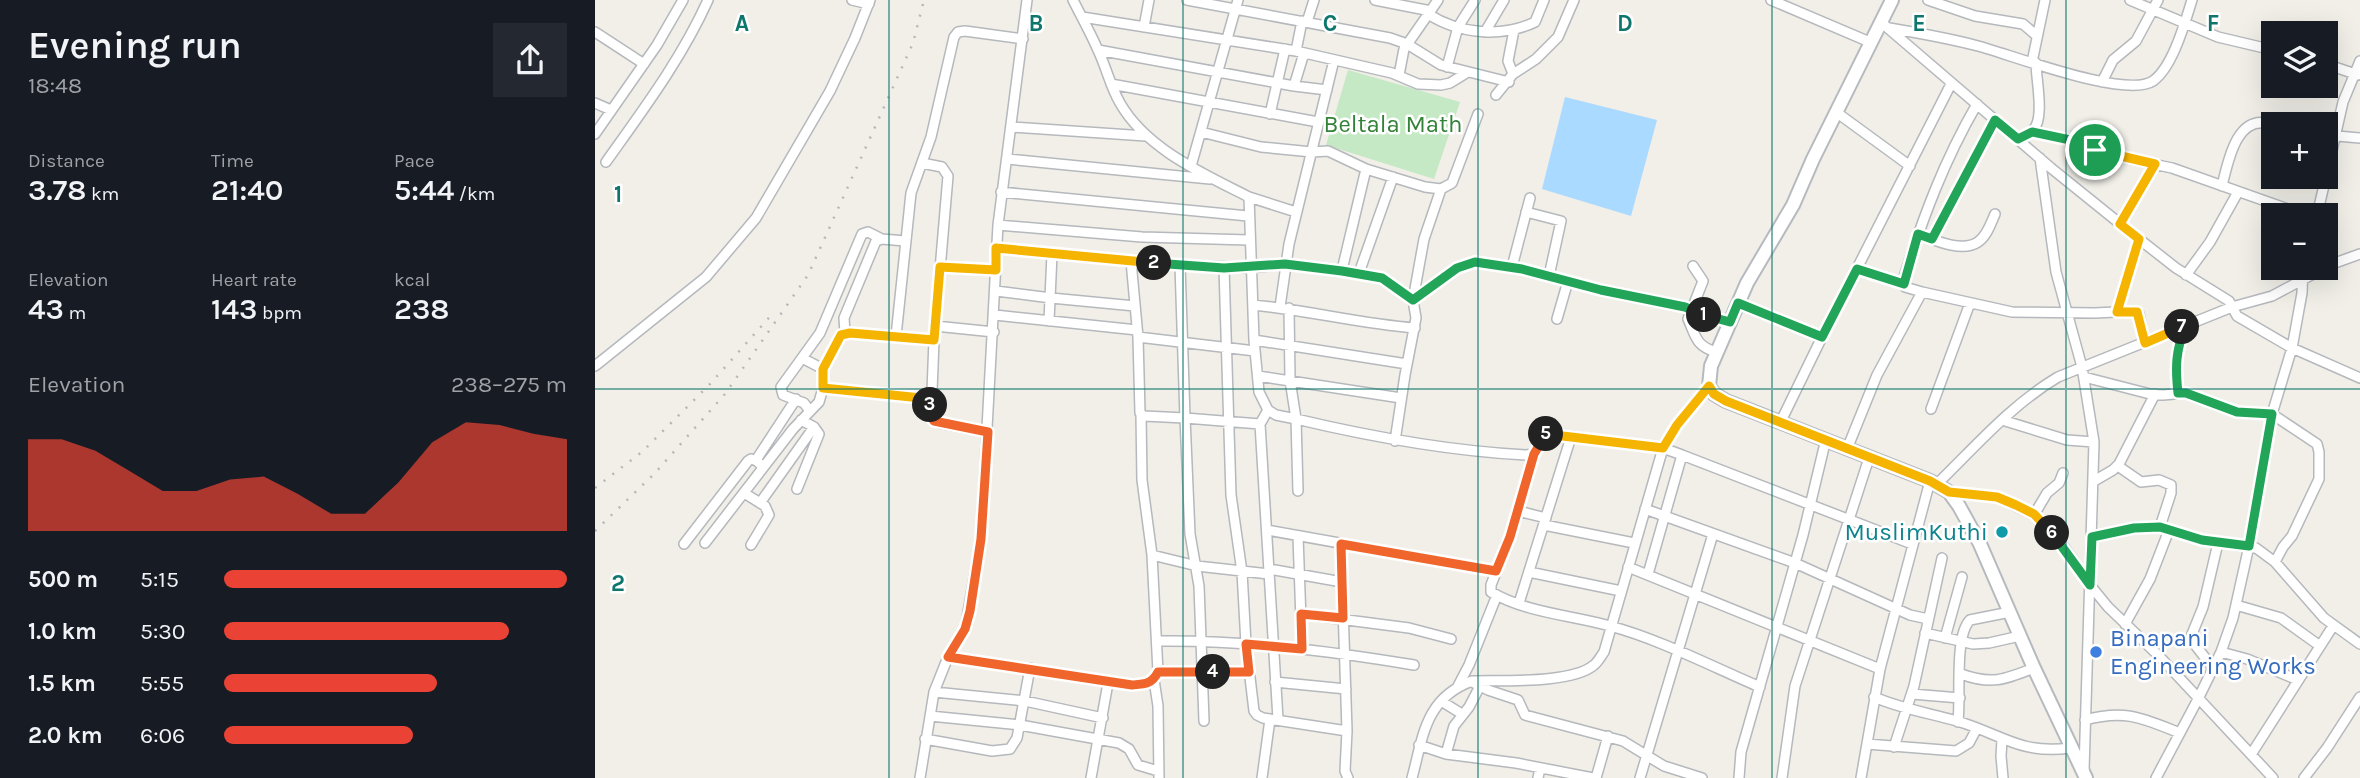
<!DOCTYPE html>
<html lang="en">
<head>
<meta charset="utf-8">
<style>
	body { margin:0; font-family:Karla,sans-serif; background:#242831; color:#f1f3f6; height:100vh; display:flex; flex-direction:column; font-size:26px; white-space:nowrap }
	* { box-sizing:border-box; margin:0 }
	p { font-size:23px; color:#9ea1a6 }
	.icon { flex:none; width:38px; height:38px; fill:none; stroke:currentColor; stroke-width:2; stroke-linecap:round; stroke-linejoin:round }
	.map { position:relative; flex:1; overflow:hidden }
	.panel { display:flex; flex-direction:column; background:#171b24; width:595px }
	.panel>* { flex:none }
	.tools { position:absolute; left:1666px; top:21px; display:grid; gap:14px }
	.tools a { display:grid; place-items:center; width:77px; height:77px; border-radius:0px; background:#171b24; box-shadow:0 7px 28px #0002; font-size:35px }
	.pin { position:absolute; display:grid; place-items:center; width:60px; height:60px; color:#fff; margin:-30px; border:4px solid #fff; border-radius:50%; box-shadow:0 2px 7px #0007 }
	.km { position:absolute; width:35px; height:35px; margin:-18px; border-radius:50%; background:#222; color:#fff; font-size:19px; line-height:35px; text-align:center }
	.round { display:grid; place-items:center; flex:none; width:74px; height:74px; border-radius:0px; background:#242831 }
	.summary { display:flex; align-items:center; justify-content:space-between; height:119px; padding:0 28px }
	h1 { font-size:38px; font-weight:600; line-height:52px }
	.figures { display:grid; grid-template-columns:repeat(3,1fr); gap:10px; height:119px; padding:7px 28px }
	.figures div { display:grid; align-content:center }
	.figures b { font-size:30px; font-weight:600 }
	.figures small { font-size:19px; font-weight:400 }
	.figures p { font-size:19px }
	.chart { height:196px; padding:14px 28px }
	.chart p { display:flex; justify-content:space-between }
	.chart svg { width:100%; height:126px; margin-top:7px; fill:#ea4335; opacity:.7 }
	ul { padding:0 28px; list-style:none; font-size:23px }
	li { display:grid; grid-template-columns:112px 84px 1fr; align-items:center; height:52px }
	li i { height:18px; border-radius:9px; background:#ea4335 }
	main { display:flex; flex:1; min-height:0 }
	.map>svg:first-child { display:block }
	.green { fill:#c5e8c5 }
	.water { fill:#aadaff }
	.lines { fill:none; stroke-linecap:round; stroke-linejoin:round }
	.street-casing { stroke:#b5b8bc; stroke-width:12 }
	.secondary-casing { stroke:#b6babf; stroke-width:16 }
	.street { stroke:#fff; stroke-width:9 }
	.secondary { stroke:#fff; stroke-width:12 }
	.rail { stroke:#b6b7b8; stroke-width:2.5; stroke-dasharray:2 9; stroke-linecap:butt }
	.split-1-casing { stroke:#fff; stroke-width:14 }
	.split-2-casing { stroke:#fff; stroke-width:14 }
	.split-3-casing { stroke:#fff; stroke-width:14 }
	.split-4-casing { stroke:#fff; stroke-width:14 }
	.split-5-casing { stroke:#fff; stroke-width:14 }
	.split-6-casing { stroke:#fff; stroke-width:14 }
	.split-7-casing { stroke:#fff; stroke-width:14 }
	.split-8-casing { stroke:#fff; stroke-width:14 }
	.split-1 { stroke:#22a559; stroke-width:9 }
	.split-2 { stroke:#22a559; stroke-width:9 }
	.split-3 { stroke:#f5b400; stroke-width:9 }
	.split-4 { stroke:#f0652b; stroke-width:9 }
	.split-5 { stroke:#f0652b; stroke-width:9 }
	.split-6 { stroke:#f5b400; stroke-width:9 }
	.split-7 { stroke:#22a559; stroke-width:9 }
	.split-8 { stroke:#f5b400; stroke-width:9 }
	.grid { fill:none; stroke:#0f766e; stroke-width:2; stroke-opacity:0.55 }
	.culture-dot { fill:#0f9aa8; stroke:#fff; stroke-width:2.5 }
	.shop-dot { fill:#3f7fe0; stroke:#fff; stroke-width:2.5 }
	.labels { text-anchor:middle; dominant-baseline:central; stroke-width:5; stroke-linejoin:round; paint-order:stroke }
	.park-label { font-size:24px; fill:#348238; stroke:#fff }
	.culture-label { font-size:24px; fill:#0d838f; stroke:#fff; text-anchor:end }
	.shop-label { font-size:24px; fill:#366cbe; stroke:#fff; text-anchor:start }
	.grid-label { font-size:23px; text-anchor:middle; font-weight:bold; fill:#0f766e; stroke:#fff; stroke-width:5; stroke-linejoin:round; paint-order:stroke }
</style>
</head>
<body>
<main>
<section class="panel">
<div class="summary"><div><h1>Evening run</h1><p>18:48</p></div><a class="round"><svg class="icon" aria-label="share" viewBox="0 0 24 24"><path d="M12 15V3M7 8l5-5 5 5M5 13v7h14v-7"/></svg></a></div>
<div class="figures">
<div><p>Distance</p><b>3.78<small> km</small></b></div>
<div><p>Time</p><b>21:40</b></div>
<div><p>Pace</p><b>5:44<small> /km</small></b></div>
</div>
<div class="figures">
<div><p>Elevation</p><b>43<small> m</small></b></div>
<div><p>Heart rate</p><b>143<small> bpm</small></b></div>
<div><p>kcal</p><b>238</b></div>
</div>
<div class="chart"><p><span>Elevation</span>238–275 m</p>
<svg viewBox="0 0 160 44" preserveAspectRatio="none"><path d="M0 44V12L10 12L20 16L30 23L40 30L50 30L60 26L70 25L80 31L90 38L100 38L110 27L120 13L130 6L140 7L150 10L160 12V44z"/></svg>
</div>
<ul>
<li><b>500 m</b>5:15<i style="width:100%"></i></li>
<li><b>1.0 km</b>5:30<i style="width:83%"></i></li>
<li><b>1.5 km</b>5:55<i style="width:62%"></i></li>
<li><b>2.0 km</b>6:06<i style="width:55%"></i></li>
</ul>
</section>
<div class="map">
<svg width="1765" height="778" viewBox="0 0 1765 778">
	<rect width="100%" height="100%" fill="#f1efe8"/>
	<path class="green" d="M753 70 865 102 839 179 731 145Z"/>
	<path class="water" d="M970 97 1062 120 1036 216 947 189Z"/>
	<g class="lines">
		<g class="street-casing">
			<path id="street" d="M257 0 274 4
				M478 0C486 16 495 32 502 48 511 66 515 86 525 103 551 149 609 174 654 197L659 340 664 392 673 410 681 415 701 419 703 491
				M592 0 795 38 812 44 846 65 914 82
				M780 0 836 11
				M1176 0 1277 43
				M1333 0 1380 16 1428 24 1442 36
				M1535 0 1623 37 1678 50
				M833 14C864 34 907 38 940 22L949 0
				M487 17 701 51 797 73 823 84 846 85 855 83 873 72
				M712 22 719 0
				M1287 23 1456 168 1544 239 1581 268 1634 301 1642 316 1697 348 1765 378
				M549 27 554 0
				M1294 28C1324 33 1353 38 1383 46 1417 55 1531 99 1558 81 1578 67 1590 22 1597 0
				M0 32 49 64
				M890 32 909 0
				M503 50 699 86 732 90
				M701 51 707 21
				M1437 62 1450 0
				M1731 64 1763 75
				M852 67 863 27 880 0
				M918 74 913 61 919 30
				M804 75 809 49 843 0
				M1507 82 1518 60 1541 41 1563 0
				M516 84 723 122
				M699 86 709 53
				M901 95 918 74 941 59 963 37 979 0
				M0 103 16 110
				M1241 112 1315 166
				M675 114 690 49
				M416 127 551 136
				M606 132 666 147 717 152 733 151 771 169 830 187 846 189 857 183 883 114
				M1437 132 1480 141 1510 154 1577 168 1710 215
				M0 134 62 45 88 0
				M1742 136 1765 138
				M1423 139C1428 136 1435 134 1438 130 1450 119 1441 79 1441 63
				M1445 158 1461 272 1487 367 1499 442 1489 770
				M412 159 615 179
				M11 162C48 110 87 58 113 0
				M327 163 347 167 353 176 339 340 336 417 344 423 393 432
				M596 166 643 0
				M1731 177 1748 102 1765 61
				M1627 186C1633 161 1642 111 1678 125
				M406 192 653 216
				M654 197 701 212
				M931 212 966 221 954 276
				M1722 215 1731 177
				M1525 224 1560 164
				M403 225 547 237 654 240
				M1323 234C1339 240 1367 253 1383 242 1392 236 1396 223 1400 214
				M1337 239 1400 119
				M401 248 585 265 657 268 690 264 747 270 787 278 818 300 862 268 880 262 927 269 1006 290 1090 307 1097 311 1135 322
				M536 261 543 337 545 413 549 416 590 418 585 265
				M1098 266 1108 281 1093 319C1101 337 1101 346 1121 352
				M345 267 401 270
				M917 267 935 198
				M629 268 636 495 647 572 651 644 659 711 662 715 668 718 752 731
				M1262 269 1309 284
				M747 270 771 169
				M764 273 798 177
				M1591 275 1615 242 1643 192
				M401 291 456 298 540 306
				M1327 292 1417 312 1500 313 1540 311 1544 314 1550 343
				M1143 304 1227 337 1186 421
				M658 305C713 310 765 324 820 328
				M685 307 694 244 739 60
				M694 308 695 380 701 419C777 437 853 451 931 455L939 454 951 434H958L1068 448 1082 425 1114 386
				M1522 312 1544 239
				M400 315 542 330
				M962 319 973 281
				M454 321 457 254
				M340 326 399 332
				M250 333 249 318 281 241 287 239 310 241
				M301 336 316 193 336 137 359 37 363 32 370 31 428 39
				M543 337 660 351
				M1227 337 1356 84
				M659 340 812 364
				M207 358 228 369
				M0 366 111 277 161 218 235 91 260 38 275 0
				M663 376 806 398
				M1489 377 1555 394 1568 395 1590 393 1642 412 1677 414 1722 444 1724 452V479L1697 536 1688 547 1680 562
				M228 388 336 399
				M1583 392C1580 365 1581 352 1590 326
				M1336 409 1375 303
				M673 410 665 424 683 719
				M215 411 209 403 188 395 186 387 225 333 267 234 273 232 287 239
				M546 415 547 480 557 555 563 672
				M1407 420 1472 440 1499 442
				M800 441 810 375 821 318 818 300 825 261 829 239 846 189
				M1252 449 1282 375 1327 292 1310 287 1309 277C1329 215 1349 161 1382 104
				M939 454 915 536 896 585V592C932 613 976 615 1015 626 1064 639 1118 667 1165 687
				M1087 455 1317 544
				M166 465 162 461 163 457 201 399
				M1523 466 1546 482 1564 480 1576 485V493L1565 527
				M1499 481 1518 470 1524 464 1560 394
				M1342 484C1381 446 1416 405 1463 377L1637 307 1677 296 1737 264 1765 254
				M202 489 224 434 219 427 206 420
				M1354 492 1402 497 1439 515 1469 547 1495 585 1513 607 1564 656 1678 778
				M149 493 170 506 174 515 156 545
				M165 503 219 427
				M1050 509 1200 563 1315 615 1333 619
				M923 511 951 518
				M1439 515 1452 493 1464 483 1468 473
				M949 525 1039 543
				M672 530 901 571
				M703 536 707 649
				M1497 537 1539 528 1565 527 1607 540 1661 548 1680 562 1729 618 1765 644
				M110 543 198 429 224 402 228 388V369L246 335 255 333 339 340
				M89 544 153 461 156 459 162 461
				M746 544 752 731 750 771 753 778
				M557 555 602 566 674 574
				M1033 567 1285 669
				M674 569 747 582
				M934 572 1026 591
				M924 603 976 437
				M1641 605 1686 618 1725 646
				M706 614 814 628 856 639
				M1530 624 1555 579 1574 530
				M1330 633 1378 644 1394 643 1425 636
				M1350 638 1367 577
				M563 641C649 640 734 651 819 665
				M1626 652 1652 659 1703 680
				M353 657 537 685C550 684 557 684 563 672H654
				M1618 668 1601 646 1597 634 1608 607 1623 543
				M1366 674C1396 685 1409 680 1439 668
				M559 680 563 706 564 778
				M680 682 751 689
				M877 682 893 690 923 700 930 715 1028 741 1069 766 1107 778
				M863 686 874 665 902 595
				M339 692 430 701 508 718
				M1317 694 1365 698
				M1279 697C1307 709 1334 713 1362 721 1406 734 1426 755 1475 748
				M846 701 867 714
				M335 716 425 725 524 743 534 749 543 765 563 771
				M1490 720C1530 709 1547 718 1585 733
				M609 721 604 586 595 534 590 418 665 424
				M1363 722C1366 697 1359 636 1375 620L1415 612
				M330 739 397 751 415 749 422 738 435 668
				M1407 740 1406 756 1408 778
				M1272 744 1361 751 1374 743 1382 728
				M824 745 851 754 921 763 998 778
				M1299 747 1319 686 1347 558
				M1657 753 1738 626
				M851 754 859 726 874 707 885 686
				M325 778 339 692 353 657 370 629 386 539 403 225 432 0
				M496 778 513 683
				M667 778 675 719
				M817 778C828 737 830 698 877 681 906 680 977 684 999 665 1003 662 1006 656 1009 652L1068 448 1087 455 1053 574
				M943 778 945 768
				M1001 778 1013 736
				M1045 778 1118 534
				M1144 778 1146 752 1208 535 1231 439
				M1187 778 1200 686 1274 458
				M1266 778 1285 669 1335 481
				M1561 778 1603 699 1626 652 1638 618 1654 546 1677 414 1697 348 1707 293 1708 268
				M1709 778 1732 748 1765 697"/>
		</g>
		<g class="secondary-casing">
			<path id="secondary" d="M1297 0 1218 159 1198 205 1152 283 1116 366 1114 386 1119 394 1131 401 1335 481 1354 492 1364 506 1385 544 1438 666 1491 778"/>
		</g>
		<use href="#street" class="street"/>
		<use href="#secondary" class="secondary"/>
		<path class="rail" d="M0 488 48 451 115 384 179 312
			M0 531 60 473 130 394 213 275 318 43 329 0"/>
	</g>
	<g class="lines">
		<g class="split-1-casing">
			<path id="split-1" d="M1109 315 1135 322 1143 303 1227 337 1262 269 1309 284 1323 234 1337 239 1400 120 1423 139 1437 132 1480 141 1500 150"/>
		</g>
		<g class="split-2-casing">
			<path id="split-2" d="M559 263 629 268 690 264 747 271 787 278 818 300 862 268 880 262 927 269 1006 290 1090 307 1109 315"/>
		</g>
		<g class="split-3-casing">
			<path id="split-3" d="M335 405 336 399 228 388V369L246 335 255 333 339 340 345 267 401 270V248L559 263"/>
		</g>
		<g class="split-4-casing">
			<path id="split-4" d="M335 405 336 417 339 421 393 432 386 539 375 611 370 629 353 657 537 685C550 684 557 684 563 672H618"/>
		</g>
		<g class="split-5-casing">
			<path id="split-5" d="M618 672H654L651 644 707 649 706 614 748 618 746 544 901 571 915 537 939 454 951 434"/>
		</g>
		<g class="split-6-casing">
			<path id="split-6" d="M951 434 1068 448 1082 425 1114 386 1119 394 1131 401 1335 481 1354 492 1402 497 1421 505 1439 514 1457 533"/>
		</g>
		<g class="split-7-casing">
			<path id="split-7" d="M1457 533 1495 585 1497 537 1539 528 1565 527 1607 540 1654 546 1677 414 1642 412 1591 393H1583C1580 365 1581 352 1590 326L1587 327"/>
		</g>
		<g class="split-8-casing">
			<path id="split-8" d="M1500 150 1560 164 1525 224 1544 239 1522 312H1542L1550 343 1587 327"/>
		</g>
		<use href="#split-1" class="split-1"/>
		<use href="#split-2" class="split-2"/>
		<use href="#split-3" class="split-3"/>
		<use href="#split-4" class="split-4"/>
		<use href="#split-5" class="split-5"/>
		<use href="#split-6" class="split-6"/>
		<use href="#split-7" class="split-7"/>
		<use href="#split-8" class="split-8"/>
	</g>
	<path class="grid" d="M294 0V778M588 0V778M883 0V778M1177 0V778M1471 0V778M0 389H1765"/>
	<circle class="culture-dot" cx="1407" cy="532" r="7"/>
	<circle class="shop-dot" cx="1501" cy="652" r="7"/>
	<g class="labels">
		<g class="park-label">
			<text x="798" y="124">Beltala Math</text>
		</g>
		<g class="culture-label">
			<text x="1393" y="532">MuslimKuthi</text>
		</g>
		<g class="shop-label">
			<text x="1515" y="638">Binapani<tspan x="1515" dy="28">Engineering Works</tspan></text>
		</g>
	</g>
	<g class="grid-label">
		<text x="147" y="31">A</text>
		<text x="441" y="31">B</text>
		<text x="735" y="31">C</text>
		<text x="1030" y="31">D</text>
		<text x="1324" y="31">E</text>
		<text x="1618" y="31">F</text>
		<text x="23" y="202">1</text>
		<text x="23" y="591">2</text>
	</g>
</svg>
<div class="tools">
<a><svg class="icon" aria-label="layers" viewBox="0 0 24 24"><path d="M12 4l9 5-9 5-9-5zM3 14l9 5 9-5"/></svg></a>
<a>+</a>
<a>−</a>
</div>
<div class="pin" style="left:1500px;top:150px;background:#1e9e55"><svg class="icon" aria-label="arrive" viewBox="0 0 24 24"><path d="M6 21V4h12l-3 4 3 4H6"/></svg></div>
<b class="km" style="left:1109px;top:315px">1</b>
<b class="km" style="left:559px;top:263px">2</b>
<b class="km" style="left:335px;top:405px">3</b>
<b class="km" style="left:618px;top:672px">4</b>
<b class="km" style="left:951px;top:434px">5</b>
<b class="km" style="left:1457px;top:533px">6</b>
<b class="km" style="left:1587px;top:327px">7</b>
</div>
</main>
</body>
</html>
